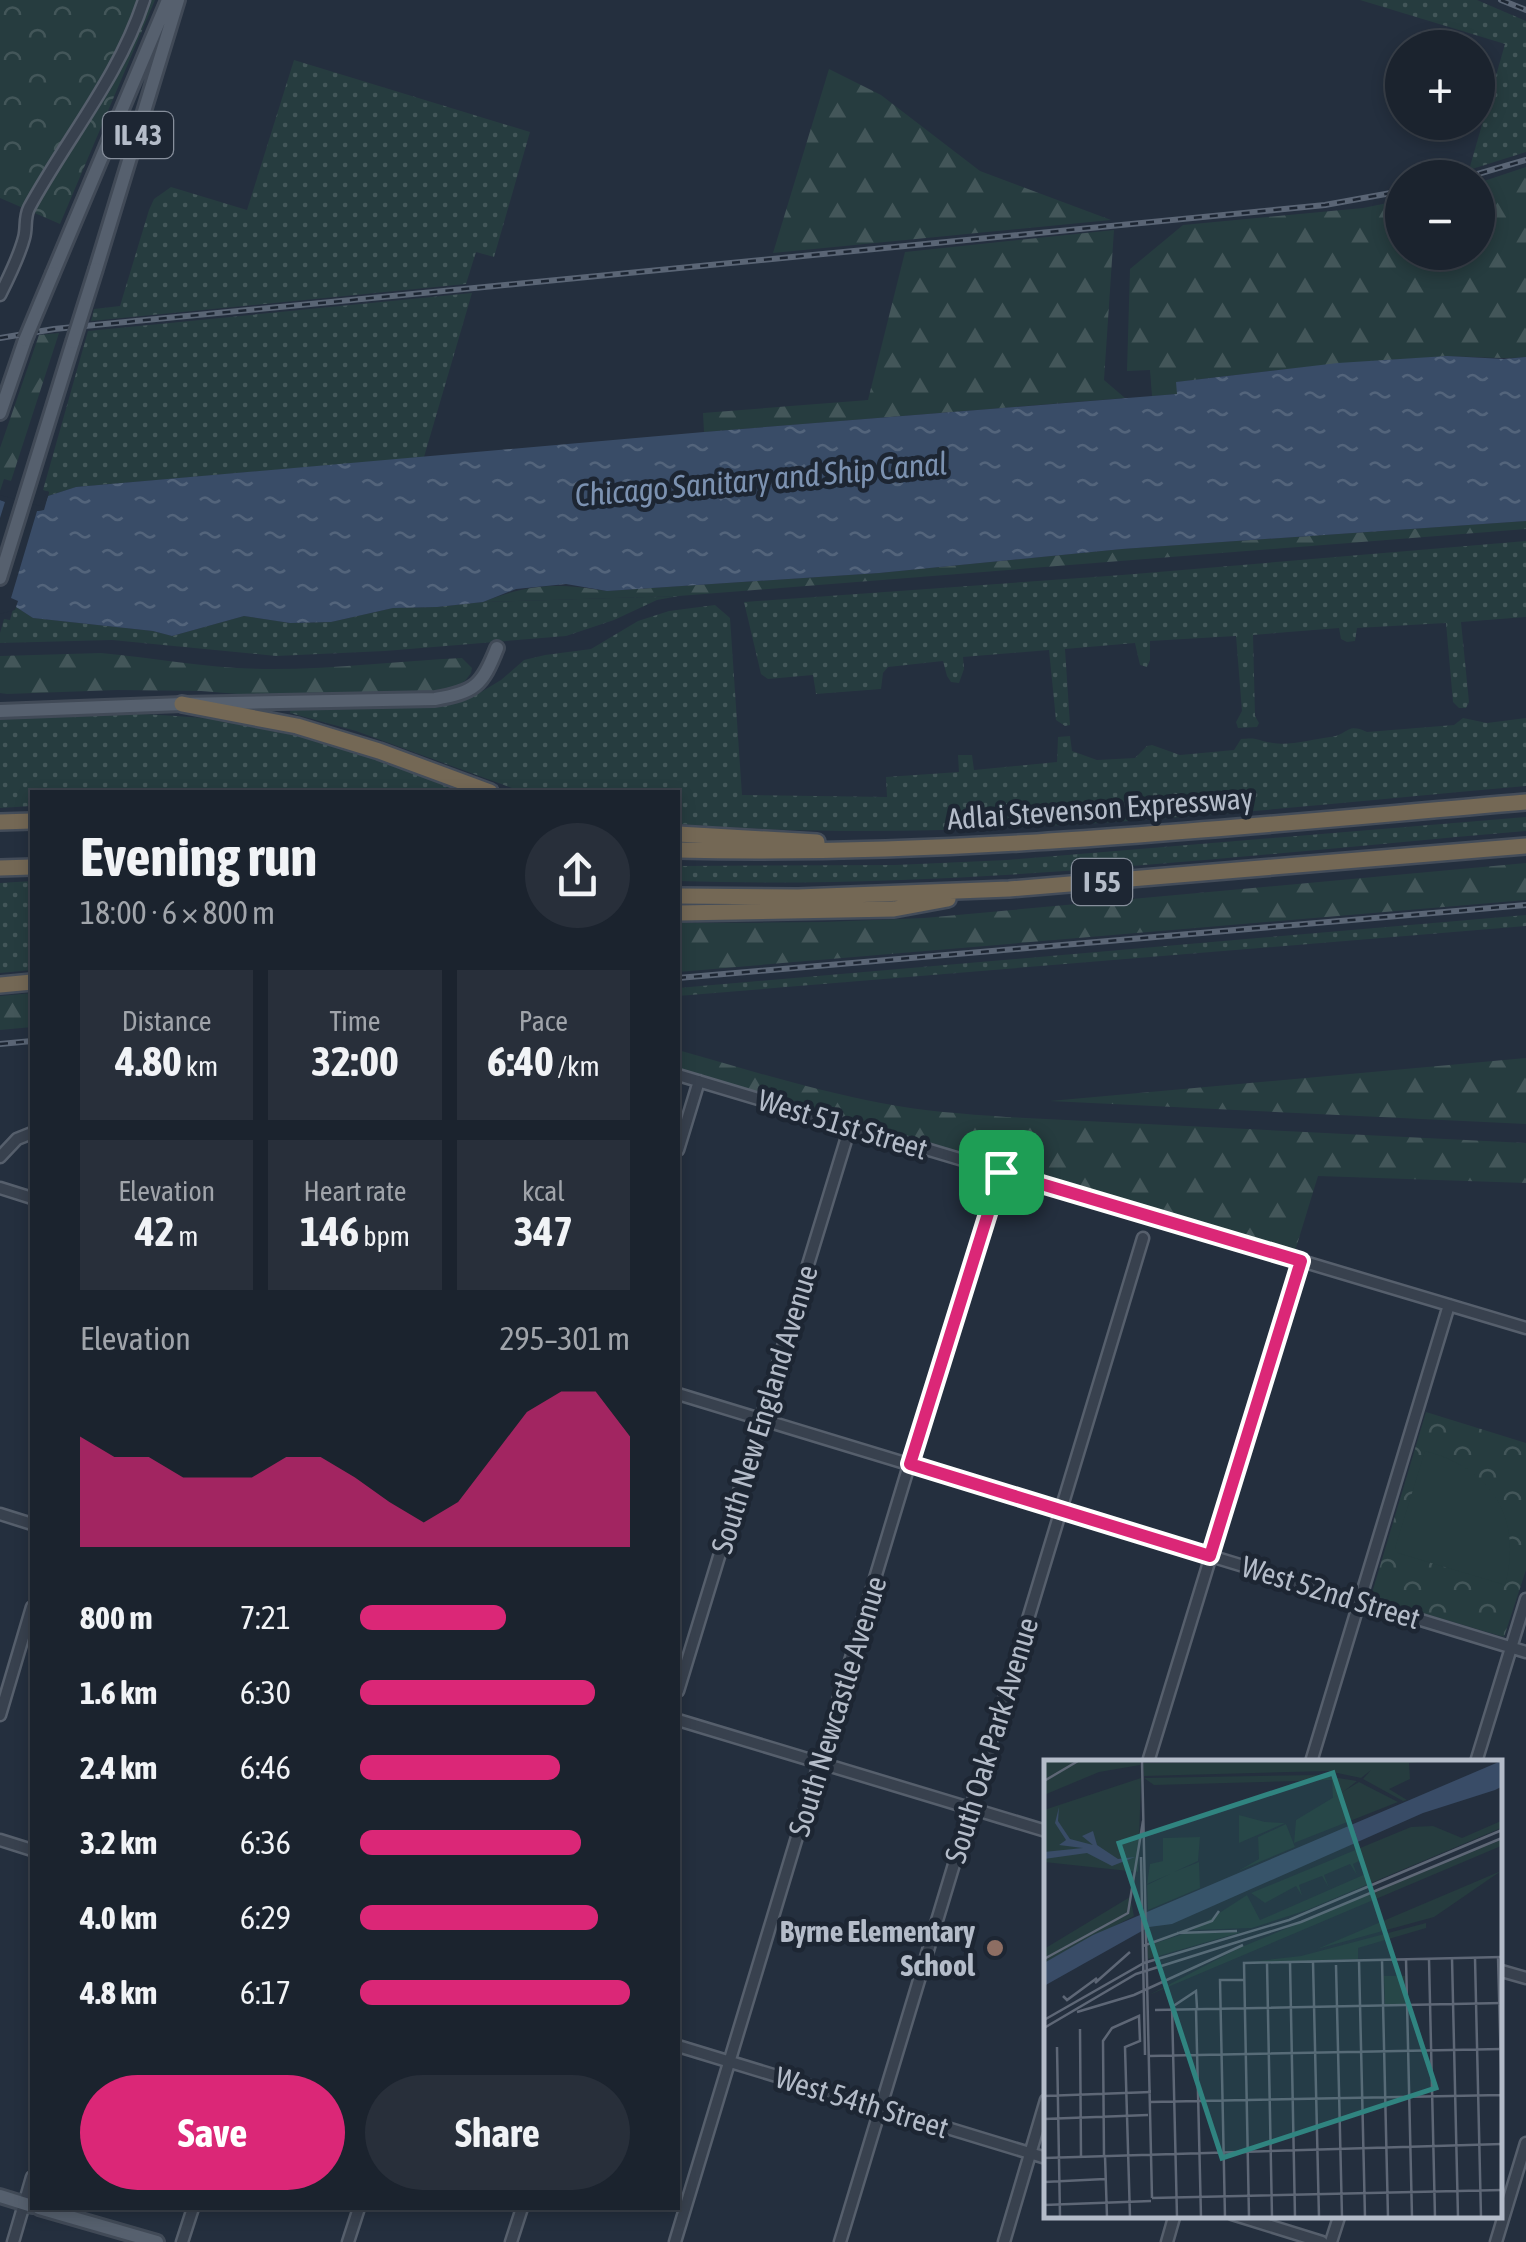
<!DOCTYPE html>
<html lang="en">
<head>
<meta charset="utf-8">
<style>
	body { margin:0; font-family:"Asap Condensed",sans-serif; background:#282f3a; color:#f1f3f6; height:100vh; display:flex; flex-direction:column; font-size:38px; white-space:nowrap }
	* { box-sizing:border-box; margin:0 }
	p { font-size:32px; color:#a0a4aa }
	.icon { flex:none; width:55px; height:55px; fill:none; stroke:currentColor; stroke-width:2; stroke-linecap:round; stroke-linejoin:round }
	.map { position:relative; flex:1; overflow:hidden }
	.sheet { position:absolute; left:30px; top:790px; width:650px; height:1420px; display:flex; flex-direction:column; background:#1b232e; border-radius:0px; box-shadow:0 5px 15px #0003,0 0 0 2px #39404a }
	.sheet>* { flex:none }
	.tools { position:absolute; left:1385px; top:30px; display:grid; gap:20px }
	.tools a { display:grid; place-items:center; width:110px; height:110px; border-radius:50%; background:#1b232e; box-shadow:0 5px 15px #0003,0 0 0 2px #39404a; font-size:50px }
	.pin { position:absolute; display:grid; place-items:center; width:85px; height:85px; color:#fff; margin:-42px; border-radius:20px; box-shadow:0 5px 15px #0006 }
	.round { display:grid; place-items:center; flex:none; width:105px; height:105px; border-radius:52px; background:#282f3a }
	.summary { display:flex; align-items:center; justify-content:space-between; height:170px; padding:0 50px }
	h1 { font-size:55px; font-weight:700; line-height:75px }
	.metrics { display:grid; grid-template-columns:repeat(3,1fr); gap:15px; height:170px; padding:10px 50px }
	.metrics div { display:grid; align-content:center; border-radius:0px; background:#282f3a; text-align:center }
	.metrics b { font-size:42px; font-weight:700 }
	.metrics small { font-size:28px; font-weight:400 }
	.metrics p { font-size:28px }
	.chart { height:280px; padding:20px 50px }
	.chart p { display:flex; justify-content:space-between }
	.chart svg { width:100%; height:180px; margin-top:10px; fill:#db2777; opacity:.7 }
	.primary-button { display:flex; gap:20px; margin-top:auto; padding:20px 50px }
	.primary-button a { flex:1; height:115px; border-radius:60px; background:#db2777; color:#fff; font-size:40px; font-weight:700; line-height:115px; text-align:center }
	.primary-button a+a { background:#282f3a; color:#f1f3f6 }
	ul { padding:0 50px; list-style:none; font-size:32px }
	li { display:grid; grid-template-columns:160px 120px 1fr; align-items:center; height:75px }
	li i { height:25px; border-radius:12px; background:#db2777 }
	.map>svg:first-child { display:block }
	.grass { fill:url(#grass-dots) }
	.forest { fill:url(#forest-firs) }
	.park { fill:url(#park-crowns) }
	.garden { fill:#263c3f }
	.water { fill:url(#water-ripples) }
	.pier { fill:#242f3e }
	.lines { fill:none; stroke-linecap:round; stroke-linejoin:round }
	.minor-casing { stroke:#565f6c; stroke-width:15 }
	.major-casing { stroke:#414a57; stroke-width:18 }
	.highway-casing { stroke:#434c59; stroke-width:20 }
	.minor { stroke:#38414e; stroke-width:10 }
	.major { stroke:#56606e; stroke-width:12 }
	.highway { stroke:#746855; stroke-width:15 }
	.rail-casing { stroke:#5a6575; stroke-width:6 }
	.rail { stroke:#1d2633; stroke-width:2.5; stroke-dasharray:8; stroke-linecap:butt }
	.major-bridge-casing { stroke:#414a57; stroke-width:18; stroke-linecap:butt }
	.major-bridge { stroke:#56606e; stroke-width:12 }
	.route-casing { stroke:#fff; stroke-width:20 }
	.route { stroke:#db2777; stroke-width:12 }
	.education-dot { fill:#8d6e63; stroke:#1d2633; stroke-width:4 }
	.labels { text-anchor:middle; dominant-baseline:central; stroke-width:9; stroke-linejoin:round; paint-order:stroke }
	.shield { fill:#1d2633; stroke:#878f9c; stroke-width:2.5 }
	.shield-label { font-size:28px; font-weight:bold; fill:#b4bcc9 }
	.street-label { font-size:30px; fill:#b4bcc9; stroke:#1d2633 }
	.poi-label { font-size:30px; font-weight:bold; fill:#b4bcc9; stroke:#1d2633; text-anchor:end }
	.water-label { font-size:32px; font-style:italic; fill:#7c92b1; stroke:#1d2633 }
	.inset-road { fill:none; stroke:#5e6776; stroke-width:2.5 }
	.view { fill:#308480; fill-opacity:0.15; stroke:#308480; stroke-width:5 }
	.inset-edge { fill:none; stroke:#b4bcc9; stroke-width:5 }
</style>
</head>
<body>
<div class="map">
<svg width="1526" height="2242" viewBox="0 0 1526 2242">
	<defs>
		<pattern id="grass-dots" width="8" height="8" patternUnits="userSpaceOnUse" patternTransform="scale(2.5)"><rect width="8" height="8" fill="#263c3f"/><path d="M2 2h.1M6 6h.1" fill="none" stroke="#435659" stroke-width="1.8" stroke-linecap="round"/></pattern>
		<pattern id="forest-firs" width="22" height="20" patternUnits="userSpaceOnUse" patternTransform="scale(2.5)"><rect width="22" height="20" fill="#263c3f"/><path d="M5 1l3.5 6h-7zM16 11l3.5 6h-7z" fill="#435659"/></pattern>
		<pattern id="park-crowns" width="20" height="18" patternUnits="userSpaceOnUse" patternTransform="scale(2.5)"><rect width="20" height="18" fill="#263c3f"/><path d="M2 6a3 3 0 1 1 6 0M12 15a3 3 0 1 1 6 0" fill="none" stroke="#435659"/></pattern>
		<pattern id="water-ripples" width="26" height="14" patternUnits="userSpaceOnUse" patternTransform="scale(2.5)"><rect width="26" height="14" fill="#394c67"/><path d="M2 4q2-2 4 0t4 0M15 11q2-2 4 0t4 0" fill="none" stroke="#53647b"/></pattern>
	</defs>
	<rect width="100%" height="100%" fill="#242f3e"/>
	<path class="grass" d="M1360 0H1477L1526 21V152L1469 170 1505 44Z
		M294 60 530 132 494 257 476 252 466 284 91 321 94 309 120 306 149 210 154 199 171 187 247 210Z
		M472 293 424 457 76 487 48 496 49 492 43 490 88 331Z
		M1526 541V617L1461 622 1469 702 1466 708H1459L1453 702 1446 623 1357 628 1355 641 1347 642 1341 639 1339 628 1253 635 1255 716 1259 723 1257 727 1238 728 1236 722 1242 711 1236 636 1150 641V660L1147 667 1140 665 1135 643 1065 649 1070 725 1065 726 1056 720 1049 650 963 657 964 669 959 683 951 682 947 676 943 661 888 667 883 673 881 689 816 694 813 675 768 679 761 674 744 602 1122 575Z
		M679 596 657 600 614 620 566 636 385 651 276 656 112 640 0 643V633L4 619 10 620 13 609 16 607 33 618 153 631 172 636 244 616 290 623 331 622 393 608 437 607 483 602Z
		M715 605 730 618 742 795 887 797 886 777 959 772 958 755H972L974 770 1057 762 1058 737 1070 736 1072 751 1097 760 1135 758 1147 746 1152 745 1180 755 1234 750 1241 739C1260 737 1257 741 1273 743 1288 746 1315 739 1330 737 1349 735 1346 722 1367 732L1454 725 1463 718 1487 723 1526 718V786C1244 811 961 846 678 824V792H523L356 731 290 713 291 707 440 703 476 695 501 680 524 660 545 655 591 649 638 621 669 611Z
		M103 713C178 714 253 720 326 740 375 753 424 775 472 792H32V806L0 808V719Z
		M1526 817V831C1244 855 961 890 678 881V866L895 865 1007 860Z
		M32 881V970L0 973V883Z
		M1526 915V926L678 996V988Z"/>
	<path class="forest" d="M829 69 881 95 980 171 1111 220 773 253Z
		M1526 167V357C1497 360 1469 355 1440 357 1352 361 1265 371 1177 382V394L1152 396 1150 370 1127 371 1130 269 1183 225 1363 208 1402 200V252H1478V183Z
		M1114 230 1104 380 1125 398 704 432 703 413 868 400 905 252Z
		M59 333 11 481 4 479 0 491V448L39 335Z
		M1526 521V529L679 596 483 602C531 583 557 583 607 591L879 573 1122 549Z
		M101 653C155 658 208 668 262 669 329 670 396 661 462 658L472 668 471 673 465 681 453 688 433 694 347 696 250 695 201 691 117 690 7 694 0 693V656Z
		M1526 863V900L678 972V923L824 922 924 918Z
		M32 993V1027L0 1030V996Z
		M678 1050C745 1069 812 1090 881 1103 922 1111 964 1114 1006 1117L1526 1143V1183L1318 1176 1295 1251 1277 1249 678 1070Z
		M1526 1058V1124L1050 1101Z"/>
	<path class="park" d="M0 0H155L60 224 0 198Z
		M1426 1412 1526 1443V1570L1504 1637 1378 1600 1372 1593Z"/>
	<path class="garden" d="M1425 1451C1492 1468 1523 1519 1505 1585L1398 1553 1395 1548Z"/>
	<path class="water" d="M1447 356 1504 359 1526 357V521L1122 549 879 573 607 591 566 584 516 589 483 602 437 607 393 608 331 622 290 623 244 616 172 636 153 631 33 618 16 607 0 609V500L37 511 43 510 48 496 76 487 704 432 1177 394 1176 382 1338 363Z"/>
	<path class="pier" d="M47 491 49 492 44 510 37 511 11 598 18 601 15 610 0 614V518L5 502 0 500V495L40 506Z"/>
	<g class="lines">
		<g class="minor-casing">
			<path id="minor" d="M0 295C9 277 19 257 24 238 27 228 24 218 29 208 67 138 119 77 144 0
				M678 1075 1526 1328
				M678 1150 699 1081
				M0 1157 17 1139 32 1133
				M0 1188 32 1198
				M678 1394 1526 1652
				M0 1514 32 1524
				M678 1691 850 1127
				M0 1715 32 1607
				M678 1720 1046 1831
				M1148 1762 1301 1261
				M1311 1762 1449 1305
				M1476 1762 1526 1599
				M0 1840 32 1850
				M1498 1970 1526 1978
				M678 2046 1046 2158
				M1232 2214 1322 2242
				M13 2242 32 2177
				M182 2242 193 2208
				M348 2242 359 2208
				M511 2242 522 2208
				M675 2242 913 1452 1001 1172
				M840 2242 1143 1238
				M1004 2242 1046 2100
				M1167 2242 1175 2214
				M1331 2242 1340 2214
				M1496 2242 1526 2143"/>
		</g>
		<g class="major-casing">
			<path id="major" d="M96 269 178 0
				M53 273 168 0
				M0 413 25 340
				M0 578 73 342
				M0 711 182 704 435 699C475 692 482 686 497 648
				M0 2196 32 2206
				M39 2208 157 2242"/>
		</g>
		<g class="highway-casing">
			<path id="highway" d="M182 704 297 726 379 751 490 792
				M0 822 32 821
				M678 834 817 842
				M678 850C961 857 1244 826 1526 802
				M0 868 32 867
				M678 896 798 897 1009 889 1526 846
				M678 913 894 909 948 899
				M0 985 32 982"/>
		</g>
		<use href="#minor" class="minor"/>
		<use href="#major" class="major"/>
		<use href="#highway" class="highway"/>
		<g class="rail-casing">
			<path id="rail" d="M1501 0 1526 10
				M1464 178 1526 160
				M0 338 54 329 1274 210 1325 205 1402 191
				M678 978 1526 905
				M0 1044 32 1041"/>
		</g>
		<use href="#rail" class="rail"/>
		<g class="major-bridge-casing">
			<path id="major-bridge" d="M25 340 53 273
				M73 342 96 269"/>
		</g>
		<use href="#major-bridge" class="major-bridge"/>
	</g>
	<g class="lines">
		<g class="route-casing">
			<path id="route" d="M1001 1172 1301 1261 1210 1556 910 1464Z"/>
		</g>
		<use href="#route" class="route"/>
	</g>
	<circle class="education-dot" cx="995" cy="1948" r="10"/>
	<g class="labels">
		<g class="shield">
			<rect x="103" y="112" width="70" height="46" rx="8"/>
			<rect x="1072" y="859" width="60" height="46" rx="8"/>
		</g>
		<g class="shield-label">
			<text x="138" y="135">IL 43</text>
			<text x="1102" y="882">I 55</text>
		</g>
		<g class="street-label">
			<text transform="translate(1100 808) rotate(-4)">Adlai Stevenson Expressway</text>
			<text transform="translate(843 1124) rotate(17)">West 51st Street</text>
			<text transform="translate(764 1409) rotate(-73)">South New England Avenue</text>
			<text transform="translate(1331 1592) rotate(17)">West 52nd Street</text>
			<text transform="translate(837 1706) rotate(-73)">South Newcastle Avenue</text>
			<text transform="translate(991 1740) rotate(-73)">South Oak Park Avenue</text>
			<text transform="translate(862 2102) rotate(17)">West 54th Street</text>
		</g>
		<g class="poi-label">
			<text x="975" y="1931">Byrne Elementary<tspan x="975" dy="34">School</tspan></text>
		</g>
		<g class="water-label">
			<text transform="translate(761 479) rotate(-5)">Chicago Sanitary and Ship Canal</text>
		</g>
	</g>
	<g transform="translate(1044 1760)">
		<rect width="458" height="458" fill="#242f3e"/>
		<path d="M382 1 365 3 366 19 345 29 363 40 359 41 319 19 327 10 317 18 284 11 100 16 99 3ZM275 15 313 21 289 40 288 20 110 25 100 18ZM457 61V68L263 150 208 168 149 170 203 135 216 160 317 116 324 112 317 100 309 104 313 115 306 104 280 115 285 128 278 116 255 125 258 136 252 126 221 143 207 133 367 67 389 66 418 78ZM156 77 154 101 130 112 155 102 156 128 104 150 103 125 126 114 103 124 106 104 119 101V78ZM86 137 90 156 0 203V189ZM198 172 104 199 103 186 142 173Z" fill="#263c3f"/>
		<path d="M315 22 354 42 250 83 252 60ZM195 55 221 62 241 63 195 83ZM242 64 251 87 194 111 215 99 214 77ZM457 80V86L105 235 195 188ZM457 111 390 157 273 189ZM382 163V168L314 188V199L197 203 257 196Z" fill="#263c3f"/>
		<path d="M0 1H96V5L55 12 0 35ZM97 18 94 112 0 102V50ZM340 216H361V244H341Z" fill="#263c3f"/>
		<path d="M457 1V27L451 30 379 53 128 164 105 167 0 226V203L49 175ZM15 47 14 61 26 79 49 85 38 76 49 71 53 85 74 99 91 97 68 106 43 93 0 99V92L39 88 15 85 22 80 11 63Z" fill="#394c67"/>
		<path class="inset-road" d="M98 1 108 438M0 21 34 1M97 97 101 295M133 173 193 171M99 186 168 161 175 151M454 197 458 346M408 198 414 457M431 198 437 457M0 199 84 153 99 61M362 199 368 457M385 199 391 457M338 200 344 457M315 201 321 457M246 202 251 457M269 202 275 457M223 203 228 457M292 205 298 457M51 223 86 192M19 236 23 240 53 218M152 249 157 457M111 250 458 243M33 252 90 235 199 185M0 260 100 203 245 160 458 70M0 268 92 214 257 162 458 78M36 269 37 396M13 287 16 457M105 296 458 289M0 336 107 332M106 342 458 335M0 359 104 355M60 396 59 281 68 268 95 256 96 281 81 287 86 457M61 396 63 457M0 398 458 384M0 422 61 419M108 438 458 430M0 445 107 441M133 457 128 247 152 231 153 248M181 457 176 220H200M205 457 200 203 458 197"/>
		<path class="view" d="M289 13 392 328 178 398 75 83Z"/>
		<rect width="458" height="458" class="inset-edge"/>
	</g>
</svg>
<div class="tools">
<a>+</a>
<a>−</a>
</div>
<div class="pin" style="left:1001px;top:1172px;background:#1e9e55"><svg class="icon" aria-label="arrive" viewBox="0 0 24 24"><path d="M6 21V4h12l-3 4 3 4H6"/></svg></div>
<section class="sheet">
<div class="summary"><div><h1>Evening run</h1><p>18:00 · 6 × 800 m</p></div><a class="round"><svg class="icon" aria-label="share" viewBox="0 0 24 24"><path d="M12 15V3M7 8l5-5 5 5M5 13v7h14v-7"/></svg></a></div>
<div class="metrics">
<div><p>Distance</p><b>4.80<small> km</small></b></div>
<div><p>Time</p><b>32:00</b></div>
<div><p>Pace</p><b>6:40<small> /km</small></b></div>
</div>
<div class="metrics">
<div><p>Elevation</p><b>42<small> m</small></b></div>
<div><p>Heart rate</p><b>146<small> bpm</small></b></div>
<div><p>kcal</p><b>347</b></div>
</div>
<div class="chart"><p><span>Elevation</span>295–301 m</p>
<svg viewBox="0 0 160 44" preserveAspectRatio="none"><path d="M0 44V17L10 22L20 22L30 27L40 27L50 27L60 22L70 22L80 27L90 33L100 38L110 33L120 22L130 11L140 6L150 6L160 17V44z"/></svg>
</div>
<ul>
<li><b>800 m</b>7:21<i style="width:54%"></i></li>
<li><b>1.6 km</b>6:30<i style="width:87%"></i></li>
<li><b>2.4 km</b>6:46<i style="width:74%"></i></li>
<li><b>3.2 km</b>6:36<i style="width:82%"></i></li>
<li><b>4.0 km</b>6:29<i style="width:88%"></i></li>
<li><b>4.8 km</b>6:17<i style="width:100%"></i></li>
</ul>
<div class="primary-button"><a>Save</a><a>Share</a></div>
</section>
</div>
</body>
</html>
